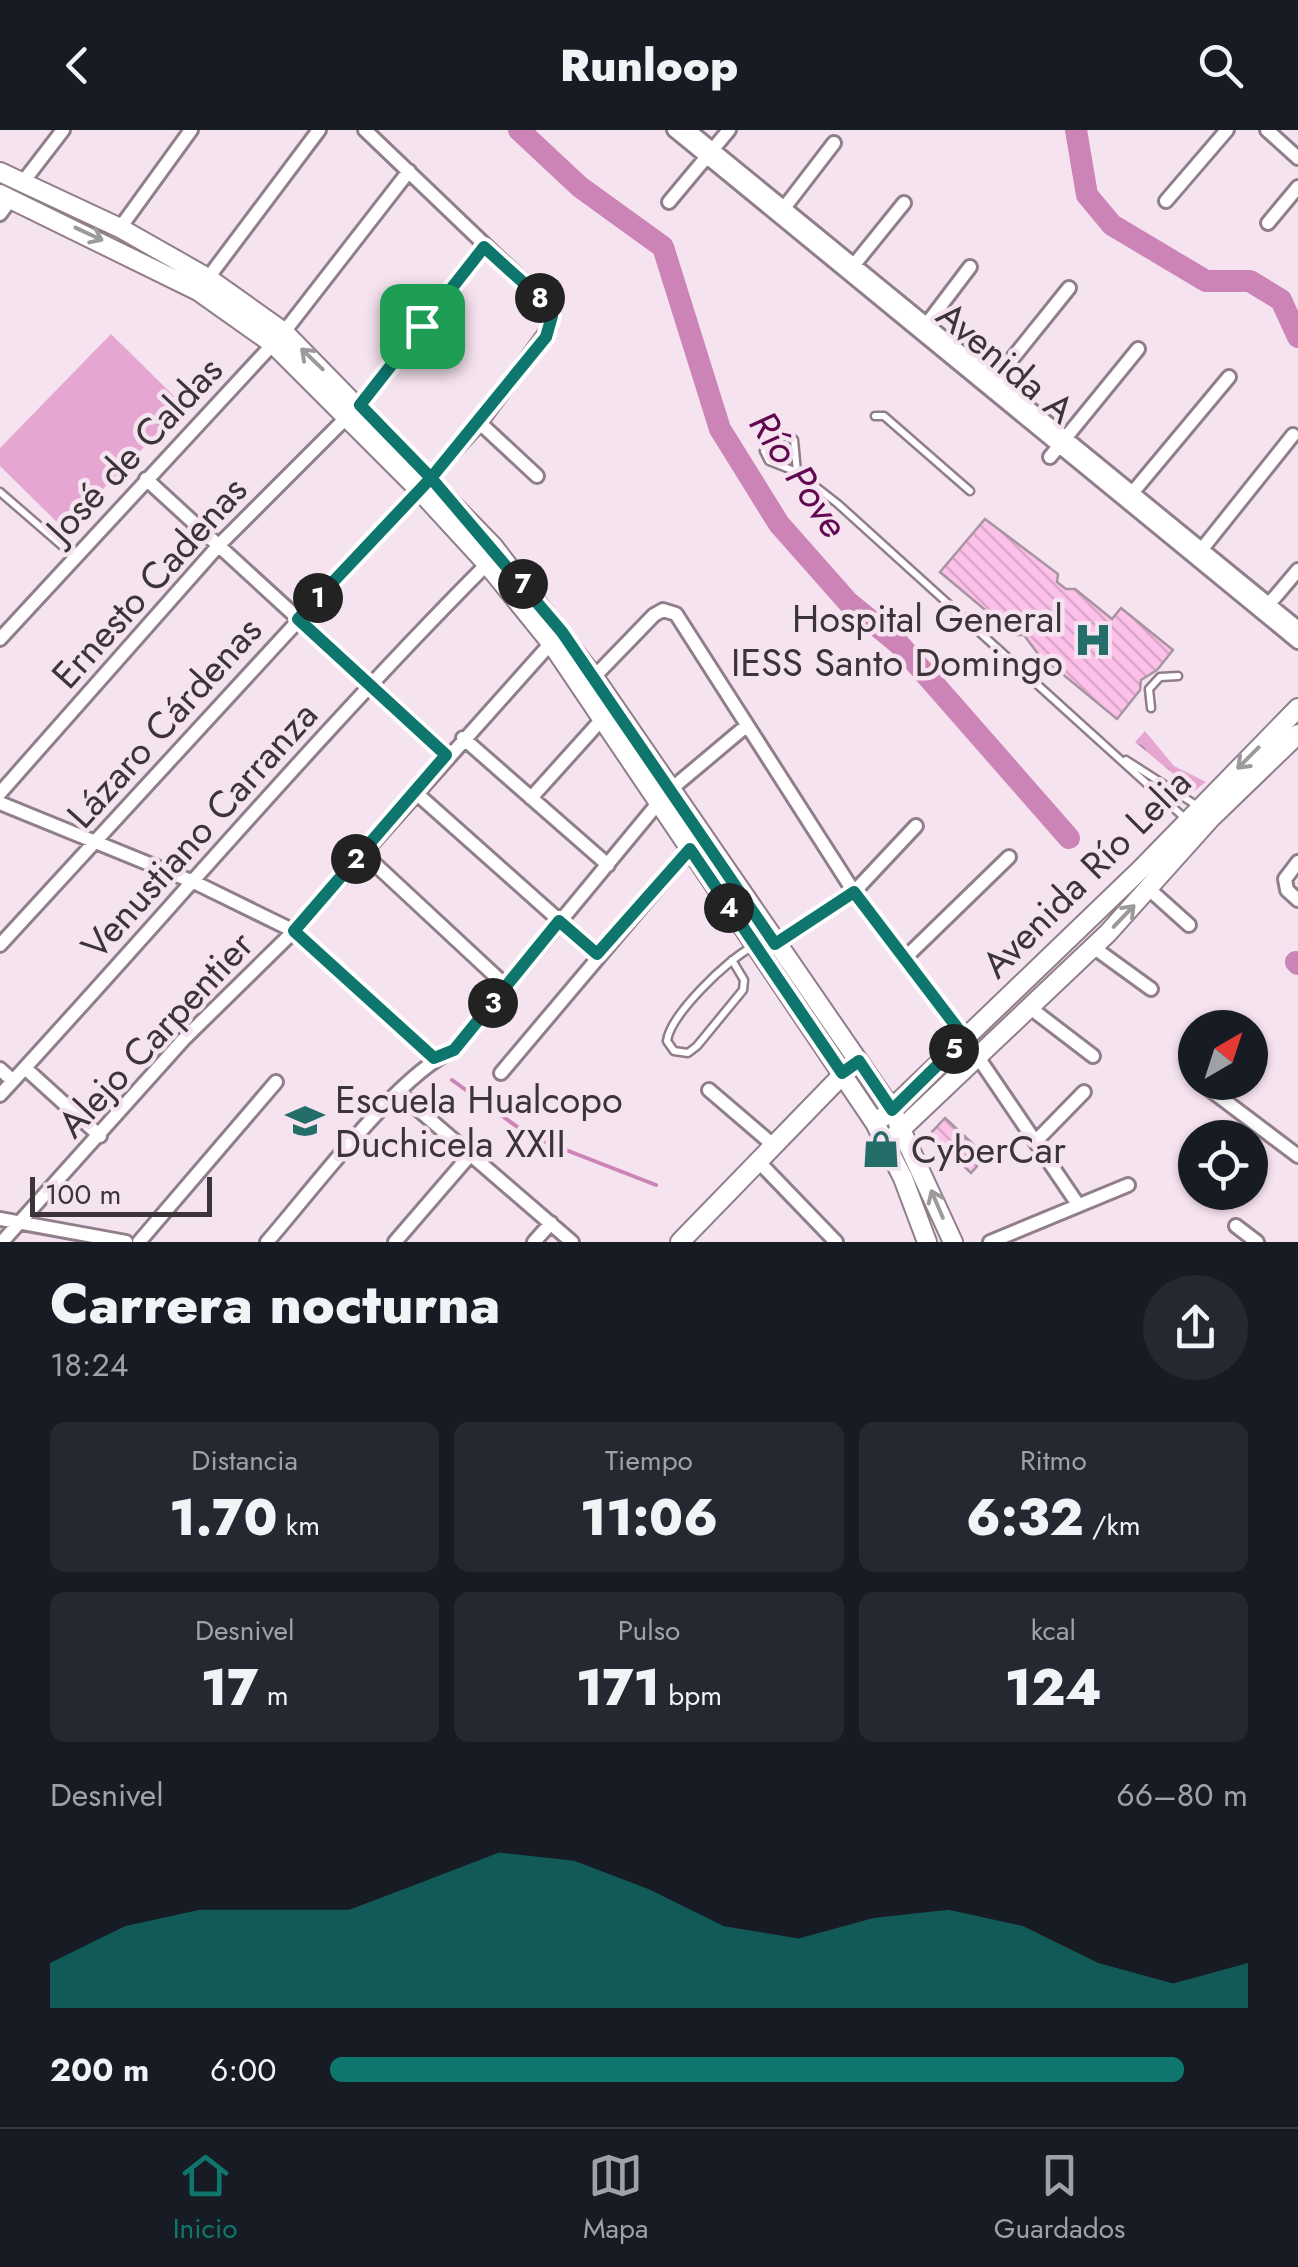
<!DOCTYPE html>
<html lang="es">
<head>
<meta charset="utf-8">
<style>
	body { margin:0; font-family:Jost,sans-serif; background:#242831; color:#f1f3f6; height:100vh; display:flex; flex-direction:column; font-size:38px; white-space:nowrap }
	* { box-sizing:border-box; margin:0 }
	p { font-size:32px; color:#9ea1a6 }
	.icon { flex:none; width:55px; height:55px; fill:none; stroke:currentColor; stroke-width:2; stroke-linecap:round; stroke-linejoin:round }
	.map { position:relative; height:1112px; overflow:hidden }
	.side { display:flex; flex-direction:column; background:#171b24; flex:1 }
	.side>* { flex:none }
	.needle { width:65px; rotate:39deg }
	.controls { position:absolute; left:1178px; top:880px; display:grid; gap:20px }
	.controls a { display:grid; place-items:center; width:90px; height:90px; border-radius:50%; background:#171b24; box-shadow:0 2px 8px #0004; font-size:50px }
	.scale { position:absolute; left:30px; bottom:25px; width:182px; box-sizing:border-box; padding-left:10px; border:5px solid #3b3439; border-top:0; font-size:28px; line-height:35px; white-space:nowrap; color:#3b3439; -webkit-text-stroke:8px #f6e3f0; paint-order:stroke }
	.pin { position:absolute; display:grid; place-items:center; width:85px; height:85px; color:#fff; margin:-42px; border-radius:20px; box-shadow:0 5px 15px #0006 }
	.km { position:absolute; width:50px; height:50px; margin:-25px; border-radius:50%; background:#222; color:#fff; font-size:28px; line-height:50px; text-align:center }
	.round { display:grid; place-items:center; flex:none; width:105px; height:105px; border-radius:52px; background:#242831 }
	.headline { display:flex; align-items:center; justify-content:space-between; height:170px; padding:0 50px }
	h1 { font-size:55px; font-weight:800; line-height:75px }
	.metrics { display:grid; grid-template-columns:repeat(3,1fr); gap:15px; height:170px; padding:10px 50px }
	.metrics div { display:grid; align-content:center; border-radius:15px; background:#242831; text-align:center }
	.metrics b { font-size:50px; font-weight:800 }
	.metrics small { font-size:28px; font-weight:400 }
	.metrics p { font-size:28px }
	.chart { height:280px; padding:20px 50px }
	.chart p { display:flex; justify-content:space-between }
	.chart svg { width:100%; height:180px; margin-top:10px; fill:#0f766e; opacity:.7 }
	ul { padding:0 50px; list-style:none; font-size:32px }
	li { display:grid; grid-template-columns:160px 120px 1fr; align-items:center; height:75px }
	li i { height:25px; border-radius:12px; background:#0f766e }
	header { display:flex; justify-content:space-between; align-items:center; height:130px; padding:0 50px; background:#171b24; font-size:45px; font-weight:800 }
	.dock { display:flex; justify-content:space-around; align-items:center; height:140px; border-top:2px solid #363941; background:#171b24; font-size:28px; color:#9ea1a6 }
	.dock a { display:grid; justify-items:center; gap:5px }
	.dock .on { color:#0f766e }
	.map>svg:first-child { display:block }
	.park { fill:url(#park-crowns) }
	.pitch { fill:#e5a6d1 }
	.lines { fill:none; stroke-linecap:round; stroke-linejoin:round }
	.stream { stroke:#cc84b6; stroke-width:4 }
	.river { stroke:#cc84b6; stroke-width:22 }
	.building { fill:url(#building-back-hatch); stroke:#a695a0; stroke-width:2.5 }
	.lane-casing { stroke:#907e8a; stroke-width:11 }
	.street-casing { stroke:#907e8a; stroke-width:18 }
	.secondary-casing { stroke:#907e8a; stroke-width:22 }
	.lane { stroke:#fff; stroke-width:6 }
	.street { stroke:#fff; stroke-width:12 }
	.secondary { stroke:#fff; stroke-width:18 }
	.oneway { stroke:#9d9a9c }
	.route-casing { stroke:#fff; stroke-width:20 }
	.route { stroke:#0f766e; stroke-width:12 }
	.labels { text-anchor:middle; dominant-baseline:central; stroke-width:9; stroke-linejoin:round; paint-order:stroke }
	.street-label { font-size:38px; fill:#3b3439; stroke:#f6e3f0 }
	.poi-label { font-size:38px; fill:#3b3439; stroke:#f6e3f0; text-anchor:start }
	.water-label { font-size:40px; font-style:italic; fill:#61074f; stroke:#f6e3f0 }
</style>
</head>
<body>
<header><svg class="icon" aria-label="back" viewBox="0 0 24 24"><path d="M15 5l-7 7 7 7"/></svg>Runloop<svg class="icon" aria-label="search" viewBox="0 0 24 24"><circle cx="10" cy="10" r="6"/><path d="M15 15l6 6"/></svg></header>
<div class="map">
<svg width="1298" height="1112" viewBox="0 0 1298 1112">
	<defs>
		<pattern id="park-crowns" width="20" height="18" patternUnits="userSpaceOnUse" patternTransform="scale(2.5)"><rect width="20" height="18" fill="#e5a6d1"/><path d="M2 6a3 3 0 1 1 6 0M12 15a3 3 0 1 1 6 0" fill="none" stroke="#bb88ab"/></pattern>
		<pattern id="building-back-hatch" width="6" height="6" patternUnits="userSpaceOnUse" patternTransform="scale(2.5)"><rect width="6" height="6" fill="#fdc0e9"/><path d="M-1 5l2 2M0 0l6 6M5-1l2 2" fill="none" stroke="#daa6c9"/></pattern>
	</defs>
	<rect width="100%" height="100%" fill="#f6e3f0"/>
	<path class="park" d="M1145 601 1174 636 1206 652 1194 661 1135 612Z"/>
	<path class="pitch" d="M111 204 184 276 64 399 0 336V318Z"/>
	<g class="lines">
		<path class="stream" d="M452 950 530 1006 656 1055"/>
		<path class="river" d="M519 0 580 57 663 117 720 299 779 394 848 472 899 514 1069 708
			M1076 0 1087 65 1112 95 1206 151H1250L1281 170 1298 207
			M1296 832 1298 834"/>
	</g>
	<path class="building" d="M985 389 1058 444 1057 452 1066 459H1075L1112 489 1121 478 1173 520 1157 540 1141 550 1140 560 1117 589 1038 524 1024 505H1015L940 442Z
		M945 988 986 1026 971 1043 930 1004Z"/>
	<g class="lines">
		<g class="lane-casing">
			<path id="lane" d="M875 286H884L970 361
				M797 342 794 310 789 305 772 308 764 321 769 331 797 342 838 374 1188 691
				M0 362 74 426
				M1151 578 1149 559 1160 547 1178 546
				M1126 630 1199 677
				M732 830 744 850 743 860 697 916 688 923 674 921 667 911C670 885 728 829 752 817"/>
		</g>
		<g class="street-casing">
			<path id="street" d="M674 0 1298 512
				M689 0 1298 498
				M1267 0 1298 28
				M23 52 63 0
				M1166 71 1227 0
				M669 72 729 0
				M781 82 834 13
				M0 84 11 69
				M1268 93 1298 57
				M120 98 191 0
				M849 141 904 73
				M208 148 319 0
				M923 199 970 137
				M284 202 409 41
				M991 255 1069 158
				M360 275 483 117
				M480 293 537 346
				M1050 327 1138 219
				M146 349 447 625
				M1128 368 1229 247
				M1198 424 1293 305
				M1264 480 1298 440
				M0 509 273 214
				M594 547 654 485 663 480 676 484 854 762 965 908 1077 1073
				M463 608 608 735
				M670 660 745 597
				M415 662 597 824
				M0 663 219 415 348 286
				M531 668 603 588
				M0 673 196 753 294 801 435 928
				M362 722 505 855
				M1298 732 1285 749 1287 760 1298 770
				M1150 760 1189 795
				M0 815 480 293 550 197 548 175 365 0
				M775 815 854 762 916 696
				M1093 817 1151 859
				M906 827 1009 727
				M1029 877 1093 926
				M25 938 100 1006
				M0 939 13 951
				M501 943 690 719
				M1200 952 1298 1026
				M709 960 772 1014
				M398 962 572 1112
				M0 965C163 788 318 604 487 434
				M1037 1010 1084 962
				M757 1030 836 1112
				M0 1089 126 1112
				M1236 1096 1257 1112
				M2 1112 184 909 294 801 551 513
				M139 1112 276 952
				M267 1112C311 1062 398 944 454 920L659 672
				M395 1112 470 1025
				M534 1112 551 1093
				M990 1112 1128 1055"/>
		</g>
		<g class="secondary-casing">
			<path id="secondary" d="M0 42 120 98 208 148 284 202 493 416 594 547 892 980 953 1112
				M0 64 198 161 273 214 419 360 487 434 551 513 875 993 903 1048 927 1112
				M883 987 1140 740 1298 578
				M895 1005 1108 803 1211 688 1298 604
				M680 1112 850 937"/>
		</g>
		<use href="#lane" class="lane"/>
		<use href="#street" class="street"/>
		<use href="#secondary" class="secondary"/>
	</g>
	<defs><path id="oneway-shaft" d="M-6 0H5M1.5-3L5.5 0L1.5 3" fill="none" stroke-width="1.6" stroke-linecap="round" stroke-linejoin="round" transform="scale(2.5)"/></defs>
	<g class="oneway">
		<use href="#oneway-shaft" transform="translate(89 104) rotate(25)"/>
		<use href="#oneway-shaft" transform="translate(312 229) rotate(-136)"/>
		<use href="#oneway-shaft" transform="translate(1248 628) rotate(135)"/>
		<use href="#oneway-shaft" transform="translate(1124 786) rotate(-46)"/>
		<use href="#oneway-shaft" transform="translate(937 1074) rotate(-113)"/>
	</g>
	<g class="lines">
		<g class="route-casing">
			<path id="route" d="M422 196 360 275 431 348 298 489 446 625 294 801 434 928 454 920 559 791 597 824 690 719 842 943 859 931 892 980 965 908 854 762 775 814 562 502 431 348 546 207 552 186 548 175 484 117 422 196"/>
		</g>
		<use href="#route" class="route"/>
	</g>
	<defs>
		<g id="hospital-bare" transform="scale(3)"><path d="M-5-5h3v3.5h4V-5h3V5h-3V1.5h-4V5h-3Z" fill="#246e69" stroke="#f6e3f0" stroke-width="2.5" paint-order="stroke"/></g>
		<g id="school-bare" transform="scale(3)"><path d="M0-5L7-2L0 1L-7-2ZM-4 1L0 2.5L4 1V4Q0 6-4 4Z" fill="#246e69" stroke="#f6e3f0" stroke-width="2.5" paint-order="stroke"/></g>
		<g id="shop-bare" transform="scale(3)"><path d="M-5-2.5h2.3a2.7 3.5 0 0 1 5.4 0H5L5.5 6h-11ZM-1.5-2.5h3a1.5 2.3 0 0 0-3 0Z" fill="#246e69" stroke="#f6e3f0" stroke-width="2.5" paint-order="stroke"/></g>
	</defs>
	<g fill-rule="evenodd">
		<use href="#hospital-bare" x="1093" y="510"/>
		<use href="#school-bare" x="305" y="991"/>
		<use href="#shop-bare" x="881" y="1019"/>
	</g>
	<g class="labels">
		<g class="street-label">
			<text transform="translate(1006 232) rotate(40)">Avenida A</text>
			<text transform="translate(134 319) rotate(-47)">José de Caldas</text>
			<text transform="translate(149 452) rotate(-48)">Ernesto Cadenas</text>
			<text transform="translate(164 592) rotate(-48)">Lázaro Cárdenas</text>
			<text transform="translate(199 700) rotate(-48)">Venustiano Carranza</text>
			<text transform="translate(1086 743) rotate(-45)">Avenida Río Lelia</text>
			<text transform="translate(155 904) rotate(-47)">Alejo Carpentier</text>
		</g>
		<g class="poi-label">
			<text x="1063" y="488" text-anchor="end">Hospital General<tspan x="1063" dy="44">IESS Santo Domingo</tspan></text>
			<text x="335" y="969">Escuela Hualcopo<tspan x="335" dy="44">Duchicela XXII</tspan></text>
			<text x="911" y="1019">CyberCar</text>
		</g>
		<g class="water-label">
			<text transform="translate(799 344) rotate(56)">Río Pove</text>
		</g>
	</g>
</svg>
<div class="controls">
<a><svg class="needle" viewBox="-14 -14 28 28"><path d="M0-13l5 13h-10z" fill="#e53935"/><path d="M0 13l5-13h-10z" fill="#9ea1a6"/></svg></a>
<a><svg class="icon" aria-label="locate" viewBox="0 0 24 24"><circle cx="12" cy="12" r="6"/><path d="M12 2v4M12 18v4M2 12h4M18 12h4"/></svg></a>
</div>
<div class="scale">100 m</div>
<div class="pin" style="left:422px;top:196px;background:#1e9e55"><svg class="icon" aria-label="arrive" viewBox="0 0 24 24"><path d="M6 21V4h12l-3 4 3 4H6"/></svg></div>
<b class="km" style="left:318px;top:468px">1</b>
<b class="km" style="left:356px;top:729px">2</b>
<b class="km" style="left:493px;top:873px">3</b>
<b class="km" style="left:729px;top:778px">4</b>
<b class="km" style="left:954px;top:919px">5</b>
<b class="km" style="left:523px;top:454px">7</b>
<b class="km" style="left:540px;top:168px">8</b>
</div>
<section class="side">
<div class="headline"><div><h1>Carrera nocturna</h1><p>18:24</p></div><a class="round"><svg class="icon" aria-label="share" viewBox="0 0 24 24"><path d="M12 15V3M7 8l5-5 5 5M5 13v7h14v-7"/></svg></a></div>
<div class="metrics">
<div><p>Distancia</p><b>1.70<small> km</small></b></div>
<div><p>Tiempo</p><b>11:06</b></div>
<div><p>Ritmo</p><b>6:32<small> /km</small></b></div>
</div>
<div class="metrics">
<div><p>Desnivel</p><b>17<small> m</small></b></div>
<div><p>Pulso</p><b>171<small> bpm</small></b></div>
<div><p>kcal</p><b>124</b></div>
</div>
<div class="chart"><p><span>Desnivel</span>66–80 m</p>
<svg viewBox="0 0 160 44" preserveAspectRatio="none"><path d="M0 44V33L10 24L20 20L30 20L40 20L50 13L60 6L70 8L80 15L90 24L100 27L110 22L120 20L130 24L140 33L150 38L160 33V44z"/></svg>
</div>
<ul>
<li><b>200 m</b>6:00<i style="width:93%"></i></li>
</ul>
</section>
<nav class="dock">
<a class="on"><svg class="icon" aria-label="home" viewBox="0 0 24 24"><path d="M3 11l9-7 9 7M6 9v11h12V9"/></svg>Inicio</a>
<a><svg class="icon" aria-label="map" viewBox="0 0 24 24"><path d="M3 6l6-2 6 2 6-2v14l-6 2-6-2-6 2zM9 4v14M15 6v14"/></svg>Mapa</a>
<a><svg class="icon" aria-label="saved" viewBox="0 0 24 24"><path d="M7 4h10v16l-5-4-5 4z"/></svg>Guardados</a>
</nav>
</body>
</html>
